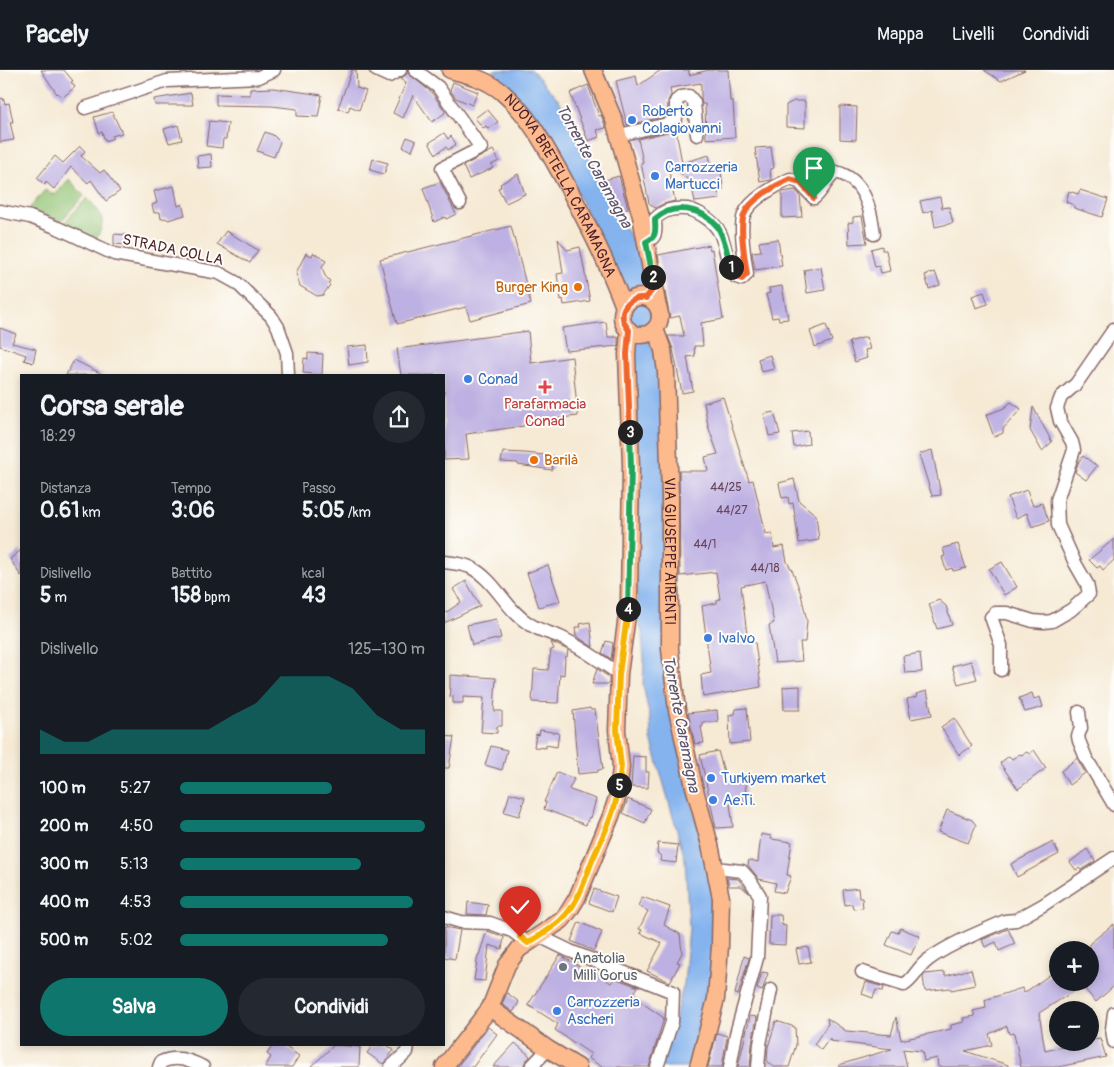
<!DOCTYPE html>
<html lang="it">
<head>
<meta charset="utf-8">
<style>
	body { margin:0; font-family:Pangolin,sans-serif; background:#242831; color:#f1f3f6; height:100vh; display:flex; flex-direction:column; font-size:19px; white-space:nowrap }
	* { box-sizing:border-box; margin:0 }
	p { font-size:16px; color:#9ea1a6 }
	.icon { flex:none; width:28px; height:28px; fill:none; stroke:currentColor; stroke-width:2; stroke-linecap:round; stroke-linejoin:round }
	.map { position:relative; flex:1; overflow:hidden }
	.details { position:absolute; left:20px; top:304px; width:425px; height:672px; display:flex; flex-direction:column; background:#171b24; border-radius:0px; box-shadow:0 2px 8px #0003 }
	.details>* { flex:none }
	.controls { position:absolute; left:1049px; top:871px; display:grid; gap:10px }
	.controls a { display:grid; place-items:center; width:50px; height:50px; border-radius:50%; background:#171b24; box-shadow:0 2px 8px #0003; font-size:25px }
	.pin { position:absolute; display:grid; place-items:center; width:42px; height:42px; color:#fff; margin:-51px -21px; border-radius:50% 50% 50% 0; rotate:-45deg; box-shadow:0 0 5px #0007 }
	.pin .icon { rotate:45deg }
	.km { position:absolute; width:25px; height:25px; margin:-12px; border-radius:50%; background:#222; color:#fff; font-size:14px; line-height:25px; text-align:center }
	.round { display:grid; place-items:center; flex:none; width:52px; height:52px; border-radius:26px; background:#242831 }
	.summary { display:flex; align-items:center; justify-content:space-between; height:85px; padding:0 20px }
	h1 { font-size:28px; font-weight:700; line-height:38px }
	.figures { display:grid; grid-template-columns:repeat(3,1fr); gap:8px; height:85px; padding:5px 20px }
	.figures div { display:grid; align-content:center }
	.figures b { font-size:21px; font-weight:700 }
	.figures small { font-size:14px; font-weight:400 }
	.figures p { font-size:14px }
	.chart { height:140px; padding:10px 20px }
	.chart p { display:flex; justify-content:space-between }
	.chart svg { width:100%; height:90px; margin-top:5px; fill:#0f766e; opacity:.7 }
	.primary-button { display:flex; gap:10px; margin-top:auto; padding:10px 20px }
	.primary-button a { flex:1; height:58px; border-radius:30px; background:#0f766e; color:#fff; font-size:20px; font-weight:700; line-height:58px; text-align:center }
	.primary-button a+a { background:#242831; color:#f1f3f6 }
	ul { padding:0 20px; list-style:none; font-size:16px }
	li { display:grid; grid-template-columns:80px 60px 1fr; align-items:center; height:38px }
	li i { height:12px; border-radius:6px; background:#0f766e }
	header { display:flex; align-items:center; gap:30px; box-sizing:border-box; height:70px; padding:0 25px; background:#171b24; border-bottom:1px solid #363941 }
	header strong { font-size:24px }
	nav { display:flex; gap:28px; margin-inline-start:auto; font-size:18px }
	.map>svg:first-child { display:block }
	.green { fill:#92c374; stroke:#6e7150 }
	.water { fill:#84b3ee; stroke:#67698c }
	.building { fill:#bdb0e2 }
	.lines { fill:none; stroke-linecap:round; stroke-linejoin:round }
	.minor-casing { stroke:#866666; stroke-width:15 }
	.major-casing { stroke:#866666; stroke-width:19 }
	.minor { stroke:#fff; stroke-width:12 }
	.major { stroke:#fcba8d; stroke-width:16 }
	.split-1-casing { stroke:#fff; stroke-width:10 }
	.split-2-casing { stroke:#fff; stroke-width:10 }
	.split-3-casing { stroke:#fff; stroke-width:10 }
	.split-4-casing { stroke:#fff; stroke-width:10 }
	.split-5-casing { stroke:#fff; stroke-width:10 }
	.split-6-casing { stroke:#fff; stroke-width:10 }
	.split-1 { stroke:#f0652b; stroke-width:6 }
	.split-2 { stroke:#22a559; stroke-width:6 }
	.split-3 { stroke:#f0652b; stroke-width:6 }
	.split-4 { stroke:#22a559; stroke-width:6 }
	.split-5 { stroke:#f5b400; stroke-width:6 }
	.split-6 { stroke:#f5b400; stroke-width:6 }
	.shop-dot { fill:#3f7fe0; stroke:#fdfcf7; stroke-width:2 }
	.food-dot { fill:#e8710a; stroke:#fdfcf7; stroke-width:2 }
	.health-dot { fill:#e0444e; stroke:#fdfcf7; stroke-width:2 }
	.worship-dot { fill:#6b7280; stroke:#fdfcf7; stroke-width:2 }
	.labels { text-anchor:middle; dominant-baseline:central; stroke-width:4; stroke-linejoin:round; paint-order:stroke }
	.number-label { font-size:12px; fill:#674359 }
	.shop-label { font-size:15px; fill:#366cbe; stroke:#fdfcf7; text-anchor:start }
	.street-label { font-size:15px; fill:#4a1f2b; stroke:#fdfcf7 }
	.food-label { font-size:15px; fill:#c56008; stroke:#fdfcf7; text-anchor:end }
	.health-label { font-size:15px; fill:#be3a42; stroke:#fdfcf7 }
	.worship-label { font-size:15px; fill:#5b616d; stroke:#fdfcf7; text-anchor:start }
	.water-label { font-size:16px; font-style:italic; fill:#5e536f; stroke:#fdfcf7 }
</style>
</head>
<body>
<header>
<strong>Pacely</strong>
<nav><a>Mappa</a><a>Livelli</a><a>Condividi</a></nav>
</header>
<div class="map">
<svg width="1114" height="997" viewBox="0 0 1114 997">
	<rect width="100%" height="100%" fill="#fdfcf7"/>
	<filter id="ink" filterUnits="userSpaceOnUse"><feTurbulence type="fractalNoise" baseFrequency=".02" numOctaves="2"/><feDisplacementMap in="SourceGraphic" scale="10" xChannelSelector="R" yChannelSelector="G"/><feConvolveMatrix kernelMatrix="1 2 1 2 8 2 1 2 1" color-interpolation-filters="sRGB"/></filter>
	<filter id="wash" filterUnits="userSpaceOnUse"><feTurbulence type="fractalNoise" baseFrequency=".0096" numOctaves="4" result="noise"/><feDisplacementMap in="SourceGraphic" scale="20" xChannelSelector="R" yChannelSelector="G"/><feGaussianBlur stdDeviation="1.12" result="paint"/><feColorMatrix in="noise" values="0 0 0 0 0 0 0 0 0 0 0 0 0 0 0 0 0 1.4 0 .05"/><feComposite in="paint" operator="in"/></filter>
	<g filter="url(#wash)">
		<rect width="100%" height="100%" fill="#f6ead5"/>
		<path class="green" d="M69 109 84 126 61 151 29 139 45 120 55 125Z
			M87 128C101 143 108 149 96 169L64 153Z"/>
		<path class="water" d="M493 0H532L560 32 597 100 616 146 629 164 639 183 663 315 665 608 662 619 672 650 715 830 713 913 701 963 690 997H661L684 914 689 858 685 789 651 669 650 649 643 615 644 590 642 562 637 548V378L634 281 624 217 560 89 528 37Z"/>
		<g id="blocks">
			<path class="building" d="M41 0H64L73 11 71 12 75 17 62 28 58 23 57 24Z
				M352 0H356L357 18 366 21 359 40 350 36 348 42 338 38Z
				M661 0H689V5L709 0H728L730 31H733L735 67 706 69 705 34H702L701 29V13L670 18 671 25 668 31 667 46 627 55 616 11 636 6 638 16Z
				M984 0H1025L1001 11Z
				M408 3 432 23 445 41V43L432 52 413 25 403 48 393 43 406 13 400 9Z
				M453 12 478 22 472 35 456 28 450 20Z
				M588 15 599 46 601 45 606 58 597 60 599 67 588 71 570 23Z
				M273 18 322 25 318 47 297 46V39L272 36 216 35V24L250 25V19Z
				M191 23 193 35H155L154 29Z
				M3 28 5 34 9 33 13 52H10L14 70 0 72V29Z
				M794 31H805V58L786 57V35Z
				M840 36 857 37 856 70 840 69Z
				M487 39 498 52 488 59 486 56 483 58 475 48Z
				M112 42 122 63 112 66 113 68 105 71 102 62 99 63 94 47Z
				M209 51 228 53 226 69H223L222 78 206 76Z
				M178 55 182 70 169 73 164 59Z
				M676 60 682 93 709 85 713 102 721 101 723 120 718 122 720 129 695 132 691 112 667 92 675 131 663 134 655 138 649 133 641 93 643 92 638 69Z
				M265 62 273 65 280 72 274 87 257 81Z
				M444 63 448 69 451 66 456 74 448 80 446 77 436 84 429 73Z
				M407 67 416 71 412 81 403 77Z
				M80 76 85 81 81 86 100 103 104 100 120 121 106 131 91 110 88 113 71 97 54 119 46 112 45 115 37 108 55 86 63 93Z
				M771 77 774 98 770 99 771 110 760 112 755 78Z
				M493 80 499 91 491 95 493 98 469 109 463 96Z
				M211 84 212 97 198 98 197 86Z
				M373 89 388 93 384 104 370 100Z
				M518 104 525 124 506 133 498 118 501 117 500 114Z
				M619 106 628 139 616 144 604 118 607 116 605 110Z
				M440 112 456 144 446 149 445 147 434 152 423 118Z
				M174 116 178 136 182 134 185 145 168 150 166 148 161 149 160 142 154 143 152 135 157 133 154 121Z
				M795 120 800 125 802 147 782 148V122Z
				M1080 120 1108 129 1102 147 1074 138V135L1066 132 1069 121 1078 124Z
				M940 127 942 138 949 137 953 153 935 157 932 140 923 143 920 131Z
				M862 146 867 173 849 174 848 153 853 152V147Z
				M511 156 531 234 470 250 466 237 397 254 380 189Z
				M226 161 258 180 250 193 217 174Z
				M114 164 127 165V175L114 174Z
				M558 169 567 180 580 177 590 231 564 235 563 229 561 230 557 204 563 203Z
				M778 169 782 196 755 200 752 182 761 181 759 172Z
				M709 175 710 180 712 179 723 249 701 253 703 276H694L695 286 687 287 693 321 682 323 673 279 668 266H684L680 246 670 248 658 185Z
				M882 176V180H886L890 201 881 203 879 196 875 197 871 179Z
				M306 183 312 186 313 183 322 187V189L326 191 322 197 325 206 330 211 328 214 330 215 323 225 317 226 300 216 296 203Z
				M821 197 825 220 807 223 804 200Z
				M935 202 940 215 929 219 925 205Z
				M782 216 788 249 779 250 778 247 772 248 766 224 770 223 769 218Z
				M984 222 988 234 976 238 972 226Z
				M606 252 608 267H618V276L566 281 562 258Z
				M826 255 832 271 815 277 810 261Z
				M0 258 16 264 12 273 36 279 33 293 24 290 26 285 0 276Z
				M528 261 531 293 572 287 578 346 524 352V356L466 364 469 389 444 390V305H401L397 279Z
				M866 267 870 279 865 280 867 288 855 292 849 272Z
				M367 275 368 292 349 295 347 277Z
				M308 283 323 284 322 305 303 303 304 288 308 289Z
				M770 285 774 299 761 302 758 289Z
				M74 290 104 305H66Z
				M723 327 749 411 753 410 766 464 772 463 774 478 784 476 787 492 793 502 801 524 807 551 805 572H800L802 591 775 593 769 555 774 553 765 511 741 516 748 573 755 572 761 617 703 627 701 605 711 603 702 536 717 533V530L720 529 716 502 680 506 679 401H708L705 387 718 384 708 356 704 333Z
				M1011 332 1021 339 1003 359V363L994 367 986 345 1004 338Z
				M1033 337 1052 372 1042 381 1030 360Z
				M774 342 780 364 769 366 764 344Z
				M808 361 809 374 794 377 792 363Z
				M932 380 941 425 932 426 919 384Z
				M503 382 525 383 554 386 552 400 518 395V393L501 392Z
				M1083 386 1097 396 1086 410 1075 402 1079 391Z
				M794 409 799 431 816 445 819 470 799 473 793 433 789 434 788 427 782 428 779 413Z
				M1027 420 1033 436 1042 433 1049 451 1032 457 1027 443 1016 448 1008 427Z
				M1114 469V490L1103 500 1100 496 1097 498 1089 490Z
				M958 474 966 498 953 501 952 498 946 500 942 487 945 486 943 478Z
				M21 480V506L10 489Z
				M1002 492 1017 517 1004 525 989 499Z
				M548 495 560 531 539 537 527 503Z
				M466 511 480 536 444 553V544L461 532 453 519Z
				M939 530 946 536 952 555 937 559 929 534Z
				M496 549 501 568 472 575 467 555Z
				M590 552 593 577 576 566 575 557H581L580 554Z
				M606 571 613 573 611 589 602 583Z
				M551 572 568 580 567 587H565L564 605 560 604 558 633 532 632 534 599 548 600 551 580 554 579Z
				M920 583 922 602 905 603 903 586Z
				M971 591 977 609 958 614 952 596Z
				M597 599 609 607V614H592Z
				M450 605 496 608 494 641H502V656H497V663L481 662 484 628 463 627V633H453V626L450 627 451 619H450Z
				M800 616V640H784L783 617Z
				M927 621 932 645 911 649 907 629 917 627 916 624Z
				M1032 623 1034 629 1040 627 1043 637 1025 642 1019 628Z
				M590 638 591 640H595L603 699 598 700V702L578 704 573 641Z
				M747 638 750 672 730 674 729 645 735 644 736 639Z
				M717 640 718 652H703V656L701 657 704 673 695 674 688 643Z
				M954 648 972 676 959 685 941 657Z
				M540 660 559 663 557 677 546 675V678L534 677 536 664 539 665Z
				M444 666 454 667 449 698H444Z
				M491 676 507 680 502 700 485 695Z
				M1034 680 1046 698 1018 719 1000 693 1009 686 1012 689 1020 684 1021 685 1027 682 1029 684Z
				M718 681 726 709 747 706 744 735 730 734 733 757 716 758 700 685Z
				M633 686 646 687V702H649L648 718 631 717Z
				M1077 688 1085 703 1069 715 1061 701Z
				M557 702 574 709 569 719 570 720 596 729 591 748 589 747 586 755 544 739 546 732H544Z
				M510 723 525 727 519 746 504 742Z
				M628 729 651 739 645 753 623 743Z
				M947 740 972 750 976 755 968 773 938 762Z
				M761 764 771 766V769L792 772 787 805 791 806 785 823 774 821 776 813 759 809 748 795 749 790 758 792Z
				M1053 772 1059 784 1017 807 1011 794Z
				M658 773 678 775 676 793 660 791 661 786 657 783Z
				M1087 779 1095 791 1081 800 1079 798 1076 800 1070 792Z
				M727 808 738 809 749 823 741 816H729Z
				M858 818 859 828H862L863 838 853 839 852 834 845 835 843 820Z
				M594 819 617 827 612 842 589 833Z
				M642 827 670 837 664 855 680 864 682 883 677 892 680 893 670 912 647 901 662 873 640 863 642 860 639 859 648 841 638 836Z
				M468 832 488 835 486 845 467 844Z
				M770 845H781L782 855 786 856 785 875 769 874Z
				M579 852 602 862 594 881 571 871Z
				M1114 854V916L1096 932 1082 916 1039 943 1045 981 1067 976V972H1090V970L1100 968 1106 987 1058 997H1021L1014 963 1009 964 1007 956 989 964 992 975 965 981 1008 995V997H938L937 988 924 991 922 981 903 979 907 997H839V995L892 979 830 971V968L821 980 814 974 828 954 827 948 846 961 891 965 896 947 901 970 951 959V955L964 952 963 948 975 946 973 941 986 938 985 930 1022 918 1024 923 1058 899V912H1090V873Z
				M444 857 460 860 455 889 444 887Z
				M900 858 920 866 911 885 886 875 892 861 898 863Z
				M1008 859 1015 874 999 881 996 872 985 877 982 870Z
				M487 861 504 867 502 879 489 875 485 911 474 910 478 885H479Z
				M808 877 811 892 799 894 796 879Z
				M560 885 591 903 592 900 611 913 615 908 638 917 632 926 664 948 649 997H602L588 988 591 984 555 960 558 954 528 935Z
				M744 886 749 888 738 925 735 924Z
				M971 899 975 915 951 920 950 918 925 921 923 907 925 904 945 902V906Z
				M762 902 768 903 762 921 757 919Z
				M866 912 884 917 883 921 876 920 873 928 862 924Z
				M507 923 519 932 513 942 502 934Z
				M750 946 757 947 752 973 750 997H738Z
				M776 951 795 957 796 975 789 997H774L767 991 768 977Z
				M488 957 497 964 473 997H457Z
				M717 963 727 966 722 997H708Z
				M515 973 530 986 525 992 523 997H493Z
				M273 975H283L299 986 292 997H265L271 987 267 984Z
				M334 975 360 977 359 997H311Z
				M373 975H386L394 980 383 994 367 983Z"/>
		</g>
	</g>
	<g filter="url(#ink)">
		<use href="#blocks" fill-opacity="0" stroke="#866666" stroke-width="1"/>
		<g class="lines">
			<g class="minor-casing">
				<path id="minor" d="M376 0 389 6 400 0
					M415 0 438 17 481 78 442 98 460 133
					M85 38 167 11 259 7 274 0
					M619 65 672 53 676 48V31L681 27 689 26 694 32 697 65
					M0 141 30 147 58 158 114 184 219 203 237 213 271 246 278 257 287 283 288 305
					M647 172C658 166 655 160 655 149 665 139 674 138 687 139 694 140 699 143 705 147 731 164 720 185 736 207L742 209 747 204C745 190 739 158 744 145 749 130 777 115 790 109L799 112 814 128C822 122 826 110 836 102 864 109 871 139 874 164
					M444 492C452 493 462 494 470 497 496 510 506 541 531 555 540 561 551 563 560 567 581 577 600 591 619 604
					M1001 600V575L991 547 995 543H1007L1033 551 1044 552 1052 551 1071 540 1089 524 1087 514 1075 493 1058 455 1057 430 1074 380 1072 372 1060 351 1057 338 1061 327 1076 314 1114 259
					M1079 642 1081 658 1078 666 1079 671 1086 688 1114 735
					M715 798 742 801 750 810 760 826 757 888 736 964 730 997
					M444 847 461 852 490 853 512 861 528 873
					M539 866 570 881 673 922 672 952 657 997
					M862 902 904 915C914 909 918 897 928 890 951 873 979 863 1005 851L1016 850 1043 835 1114 788
					M1114 943 1112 959 1114 972
					M159 997 161 992C176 985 189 990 203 997
					M391 997 407 982 408 975
					M531 997 548 979
					M758 997 760 974 771 920"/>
			</g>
			<g class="major-casing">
				<g id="major">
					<path id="s1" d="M450 0C469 5 486 9 502 22 529 45 545 76 562 106 585 149 607 191 624 237"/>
					<path d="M593 0 614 50 641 146 658 238"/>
					<circle cx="641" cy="246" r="19"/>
					<path id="s2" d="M655 259 663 280 666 302 670 424V579L677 640 694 716 710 775 721 828 720 876 716 929 698 997"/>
					<path d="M490 938 548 979 578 997"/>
					<path d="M444 997 490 938 507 895 519 879 562 850 569 841 577 828 611 746 618 725 621 697 617 660 619 604 629 531 631 397 627 284 629 260"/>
				</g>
			</g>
			<use href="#minor" class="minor"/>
			<use href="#major" class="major"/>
		</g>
	</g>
	<g class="lines" filter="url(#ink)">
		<g class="split-1-casing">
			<path id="split-1" d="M731 197 736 207 742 209 747 204C745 190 739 158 744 145 749 130 776 115 790 109L800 112 814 128"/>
		</g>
		<g class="split-2-casing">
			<path id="split-2" d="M653 207 646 172C658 166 655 160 655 149 673 132 702 138 717 156 725 167 727 184 731 197"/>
		</g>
		<g class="split-3-casing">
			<path id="split-3" d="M630 362 627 284 629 260C615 244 626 226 646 228L655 216 653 207"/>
		</g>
		<g class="split-4-casing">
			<path id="split-4" d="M628 539 631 397 630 362"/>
		</g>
		<g class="split-5-casing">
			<path id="split-5" d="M619 715 621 696 617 660 619 604 628 539"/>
		</g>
		<g class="split-6-casing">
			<path id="split-6" d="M520 867 528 873C539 866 553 858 562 849 578 834 584 811 592 791 602 767 616 742 619 715"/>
		</g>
		<use href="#split-1" class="split-1"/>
		<use href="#split-2" class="split-2"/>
		<use href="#split-3" class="split-3"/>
		<use href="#split-4" class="split-4"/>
		<use href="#split-5" class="split-5"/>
		<use href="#split-6" class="split-6"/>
	</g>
	<g class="shop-dot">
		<circle cx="632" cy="50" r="5"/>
		<circle cx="655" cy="106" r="5"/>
		<circle cx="468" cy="309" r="5"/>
		<circle cx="708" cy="568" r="5"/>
		<circle cx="711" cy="708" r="5"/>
		<circle cx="713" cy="730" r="5"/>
		<circle cx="557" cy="941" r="5"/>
	</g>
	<g class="food-dot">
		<circle cx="578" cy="217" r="5"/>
		<circle cx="534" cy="390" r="5"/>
	</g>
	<path class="health-dot" d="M542.5 309.5h5v5h5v5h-5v5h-5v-5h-5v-5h5z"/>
	<circle class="worship-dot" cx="563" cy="897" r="5"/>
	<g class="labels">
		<g class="number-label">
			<text x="726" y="417">44/25</text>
			<text x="732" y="440">44/27</text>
			<text x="705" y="474">44/1</text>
			<text x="765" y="498">44/18</text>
		</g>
		<g class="shop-label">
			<text x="642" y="41">Roberto<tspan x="642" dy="17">Colagiovanni</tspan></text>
			<text x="665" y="97">Carrozzeria<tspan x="665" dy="17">Martucci</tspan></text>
			<text x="478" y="309">Conad</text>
			<text x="718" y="568">IvaIvo</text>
			<text x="721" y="708">Turkiyem market</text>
			<text x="723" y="730">Ae.Ti.</text>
			<text x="567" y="932">Carrozzeria<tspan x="567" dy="17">Ascheri</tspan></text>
		</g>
		<g class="street-label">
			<text stroke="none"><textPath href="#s1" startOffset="168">NUOVA BRETELLA CARAMAGNA</textPath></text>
			<text transform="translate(173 180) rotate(12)">STRADA COLLA</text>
			<text stroke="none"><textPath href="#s2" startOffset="224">VIA GIUSEPPE AIRENTI</textPath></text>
		</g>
		<g class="food-label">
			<text x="568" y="217">Burger King</text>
			<text x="544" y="390" text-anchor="start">Barilà</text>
		</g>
		<g class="health-label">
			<text x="545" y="334">Parafarmacia<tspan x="545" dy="17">Conad</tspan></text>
		</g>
		<g class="worship-label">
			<text x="573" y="888">Anatolia<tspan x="573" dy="17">Milli Gorus</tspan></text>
		</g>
		<g class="water-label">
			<text transform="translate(594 96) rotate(61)">Torrente Caramagna</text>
			<text transform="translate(681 654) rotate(79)">Torrente Caramagna</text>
		</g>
	</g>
</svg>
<div class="controls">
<a>+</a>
<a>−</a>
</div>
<div class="pin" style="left:814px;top:128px;background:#1e9e55"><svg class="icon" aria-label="arrive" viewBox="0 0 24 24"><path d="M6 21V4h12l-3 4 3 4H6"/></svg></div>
<div class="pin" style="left:520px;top:867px;background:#d93025"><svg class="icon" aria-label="check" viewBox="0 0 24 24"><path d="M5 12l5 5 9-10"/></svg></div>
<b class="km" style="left:731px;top:197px">1</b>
<b class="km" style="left:653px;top:207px">2</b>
<b class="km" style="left:630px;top:362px">3</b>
<b class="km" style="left:628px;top:539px">4</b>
<b class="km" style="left:619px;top:715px">5</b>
<section class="details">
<div class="summary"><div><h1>Corsa serale</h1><p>18:29</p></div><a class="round"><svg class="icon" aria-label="share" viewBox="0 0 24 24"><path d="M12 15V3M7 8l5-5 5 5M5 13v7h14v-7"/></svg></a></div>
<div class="figures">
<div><p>Distanza</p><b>0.61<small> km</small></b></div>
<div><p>Tempo</p><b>3:06</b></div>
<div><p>Passo</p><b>5:05<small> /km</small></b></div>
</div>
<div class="figures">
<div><p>Dislivello</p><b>5<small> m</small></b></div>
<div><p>Battito</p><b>158<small> bpm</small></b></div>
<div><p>kcal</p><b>43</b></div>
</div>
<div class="chart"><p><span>Dislivello</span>125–130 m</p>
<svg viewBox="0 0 160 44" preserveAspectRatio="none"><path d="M0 44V32L10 38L20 38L30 32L40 32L50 32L60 32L70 32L80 25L90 19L100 6L110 6L120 6L130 12L140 25L150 32L160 32V44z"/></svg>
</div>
<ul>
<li><b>100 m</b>5:27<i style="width:62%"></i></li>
<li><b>200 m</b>4:50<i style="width:100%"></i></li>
<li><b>300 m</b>5:13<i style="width:74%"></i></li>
<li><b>400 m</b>4:53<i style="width:95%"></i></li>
<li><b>500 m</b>5:02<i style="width:85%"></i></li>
</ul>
<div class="primary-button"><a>Salva</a><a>Condividi</a></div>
</section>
</div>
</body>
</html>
